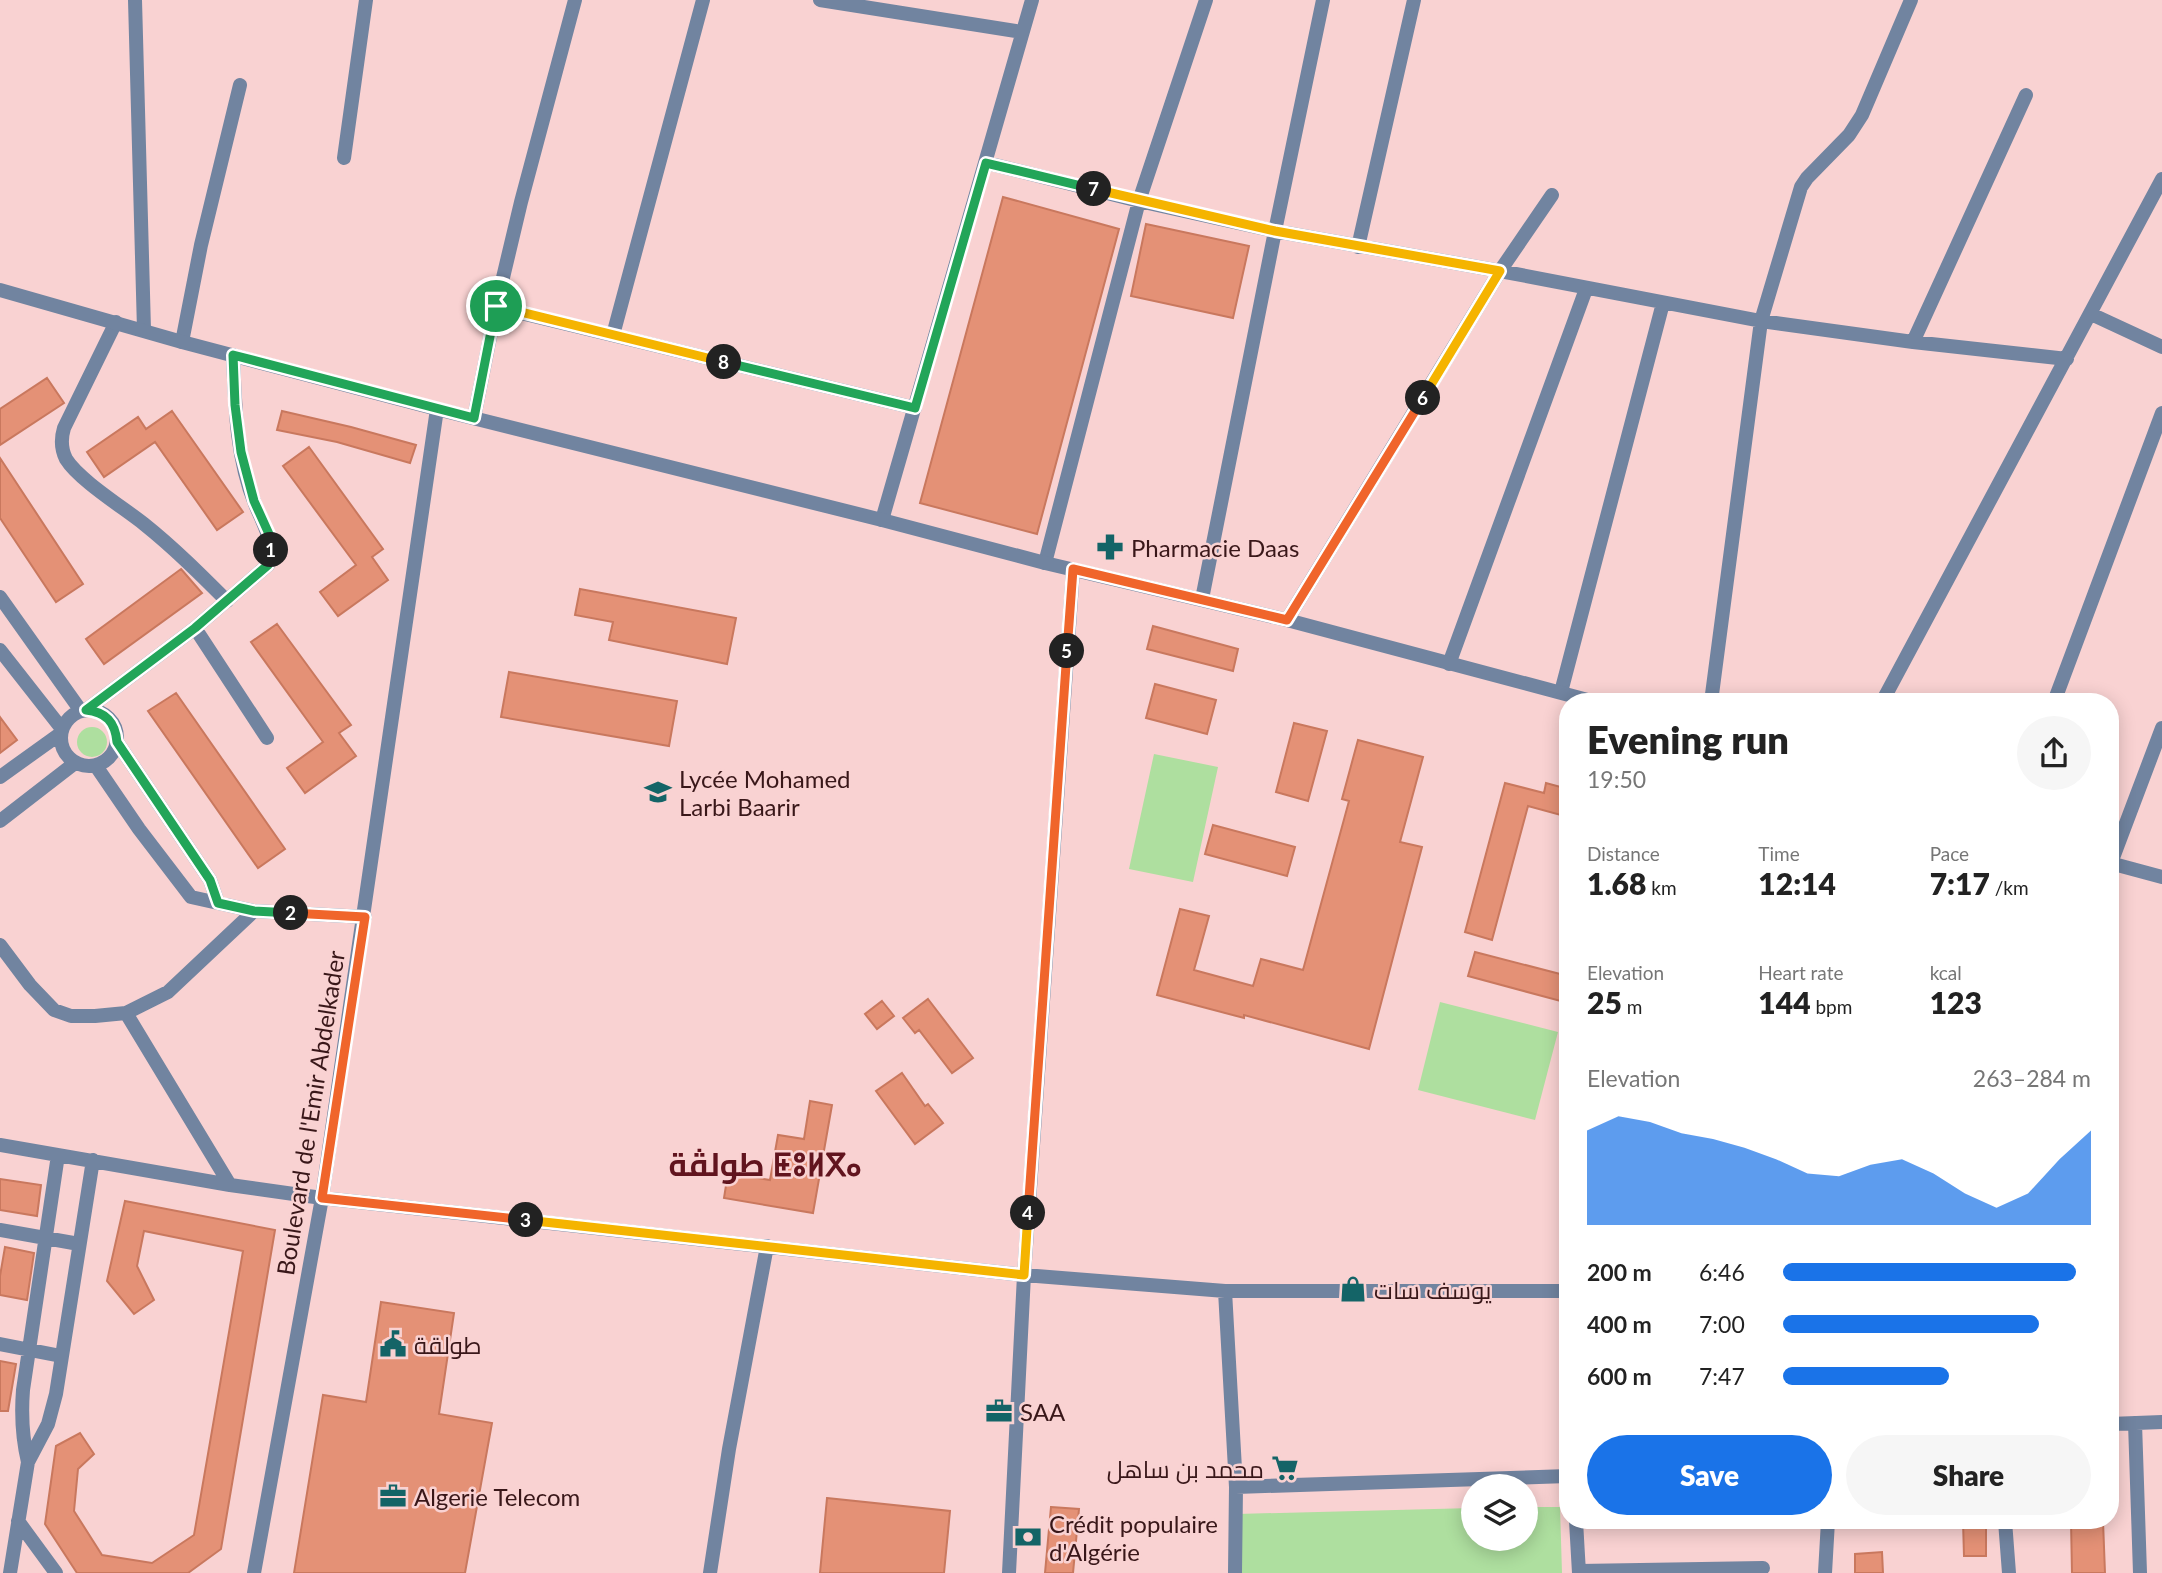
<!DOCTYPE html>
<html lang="en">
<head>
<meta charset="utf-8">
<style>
	body { margin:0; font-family:Lato,Cairo,"Noto Sans Tifinagh",sans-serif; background:#f6f6f6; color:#222; height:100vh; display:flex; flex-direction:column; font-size:26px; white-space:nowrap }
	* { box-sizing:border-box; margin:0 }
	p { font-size:23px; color:#767676 }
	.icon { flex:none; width:38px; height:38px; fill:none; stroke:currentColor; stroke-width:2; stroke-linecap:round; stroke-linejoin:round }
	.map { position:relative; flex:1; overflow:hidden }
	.panel { position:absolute; left:1559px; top:693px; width:560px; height:836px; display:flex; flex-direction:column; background:#fff; border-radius:28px; box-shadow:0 4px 18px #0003 }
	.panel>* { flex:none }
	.fabs { position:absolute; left:1461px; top:1474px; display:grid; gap:14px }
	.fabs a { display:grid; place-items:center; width:77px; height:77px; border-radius:50%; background:#fff; box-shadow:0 4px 18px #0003; font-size:35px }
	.pin { position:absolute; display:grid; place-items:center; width:60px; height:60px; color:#fff; margin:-30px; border:4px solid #fff; border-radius:50%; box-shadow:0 2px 7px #0007 }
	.km { position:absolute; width:35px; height:35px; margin:-18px; border-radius:50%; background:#222; color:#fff; font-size:19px; line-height:35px; text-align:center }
	.round { display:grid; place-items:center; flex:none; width:74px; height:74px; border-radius:37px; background:#f6f6f6 }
	.headline { display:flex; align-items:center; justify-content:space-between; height:119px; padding:0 28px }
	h1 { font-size:38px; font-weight:800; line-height:52px }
	.stats { display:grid; grid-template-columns:repeat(3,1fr); gap:10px; height:119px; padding:7px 28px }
	.stats div { display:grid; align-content:center }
	.stats b { font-size:30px; font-weight:800 }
	.stats small { font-size:19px; font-weight:400 }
	.stats p { font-size:19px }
	.chart { height:196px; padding:14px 28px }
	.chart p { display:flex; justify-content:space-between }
	.chart svg { width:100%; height:126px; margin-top:7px; fill:#1a73e8; opacity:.7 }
	.action { display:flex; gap:14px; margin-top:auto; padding:14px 28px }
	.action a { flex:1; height:80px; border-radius:42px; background:#1a73e8; color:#fff; font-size:28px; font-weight:800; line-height:80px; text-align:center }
	.action a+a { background:#f6f6f6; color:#222 }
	ul { padding:0 28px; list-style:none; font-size:23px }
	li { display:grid; grid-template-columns:112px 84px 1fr; align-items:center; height:52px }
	li i { height:18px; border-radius:9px; background:#1a73e8 }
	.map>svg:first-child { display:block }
	.green { fill:#aedf9f }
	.building { fill:#e49176; stroke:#c9785e; stroke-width:2 }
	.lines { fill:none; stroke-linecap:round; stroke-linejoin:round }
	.minor { stroke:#7184a0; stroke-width:14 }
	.tertiary { stroke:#7184a0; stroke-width:14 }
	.split-1-casing { stroke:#fff; stroke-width:14 }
	.split-2-casing { stroke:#fff; stroke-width:14 }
	.split-3-casing { stroke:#fff; stroke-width:14 }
	.split-4-casing { stroke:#fff; stroke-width:14 }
	.split-5-casing { stroke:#fff; stroke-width:14 }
	.split-6-casing { stroke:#fff; stroke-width:14 }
	.split-7-casing { stroke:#fff; stroke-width:14 }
	.split-8-casing { stroke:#fff; stroke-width:14 }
	.split-9-casing { stroke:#fff; stroke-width:14 }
	.split-1 { stroke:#22a559; stroke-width:9 }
	.split-2 { stroke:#22a559; stroke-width:9 }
	.split-3 { stroke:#f0652b; stroke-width:9 }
	.split-4 { stroke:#f5b400; stroke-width:9 }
	.split-5 { stroke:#f0652b; stroke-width:9 }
	.split-6 { stroke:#f0652b; stroke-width:9 }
	.split-7 { stroke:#f5b400; stroke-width:9 }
	.split-8 { stroke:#22a559; stroke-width:9 }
	.split-9 { stroke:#f5b400; stroke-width:9 }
	.labels { text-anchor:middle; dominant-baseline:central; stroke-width:5; stroke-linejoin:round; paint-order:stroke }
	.poi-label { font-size:24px; fill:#391719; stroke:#f9d2d2; text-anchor:start }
	.street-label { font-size:24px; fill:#391719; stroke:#f9d2d2 }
	.district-label { font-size:32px; font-weight:bold; fill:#61141e; stroke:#f9d2d2 }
</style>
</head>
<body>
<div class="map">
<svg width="2162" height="1573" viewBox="0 0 2162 1573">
	<rect width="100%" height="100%" fill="#f9d2d2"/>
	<path class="green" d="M77 742a15 15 0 1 1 30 0a15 15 0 1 1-30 0Z
		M1154 754 1218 767 1193 882 1129 869Z
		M1440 1002 1558 1032 1535 1120 1418 1090Z
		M1526 1507H1560L1562 1573H1239L1237 1514 1473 1508 1474 1538H1526Z"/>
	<path class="building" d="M1003 197 1119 229 1037 534 920 503Z
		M1146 224 1249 246 1233 318 1131 296Z
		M47 378 64 403 0 445V409Z
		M172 411 243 512 217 530 155 442 104 477 87 452 138 417 146 429Z
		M282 411 351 427 416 445 410 463 337 442 277 430Z
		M309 447 383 549 372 557 388 580 338 616 320 592 356 565 283 466Z
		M0 458 83 584 56 602 0 518Z
		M181 569 202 593 104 664 86 639Z
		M580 589 736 618 727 664 609 640 613 622 575 615Z
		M277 624 351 725 339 733 356 756 305 793 287 768 323 742 251 642Z
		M1153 626 1238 649 1233 671 1147 649Z
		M509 672 677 701 669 746 501 717Z
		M1155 684 1216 700 1207 734 1146 718Z
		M176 693 285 849 258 868 148 711Z
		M0 717 17 740 0 753Z
		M1294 723 1327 731 1308 801 1276 792Z
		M1358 740 1423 757 1400 842 1422 847 1369 1049 1244 1015V1018L1157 995 1180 909 1209 916 1194 970 1253 986 1261 959 1303 970 1349 801 1342 799Z
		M1505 783 1544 793 1546 783 1568 789V817L1528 806 1492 940 1465 932Z
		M1213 825 1295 847 1287 876 1205 854Z
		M1475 952 1568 976V1003L1468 976Z
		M928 999 973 1058 952 1073 919 1030 915 1033 903 1018Z
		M882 1001 894 1016 877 1029 865 1014Z
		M902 1073 925 1106 928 1104 943 1123 915 1144 876 1091Z
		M810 1101 832 1105 813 1213 724 1198 728 1173 770 1180 778 1135 804 1139Z
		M0 1179 41 1185 37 1216 0 1210Z
		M125 1201 275 1230 221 1549 188 1573H77L45 1524 56 1446 80 1433 94 1454 78 1469 74 1511 102 1555 152 1563 194 1535 243 1251 144 1231 137 1266 154 1300 134 1314 107 1281Z
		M5 1247 34 1253 27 1300 0 1295V1276Z
		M381 1302 454 1313 439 1414 492 1423 465 1573H294L323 1395 366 1402Z
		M0 1361 16 1364 8 1411H0Z
		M827 1498 950 1511 944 1573H820Z
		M1051 1507 1079 1509 1073 1573H1045Z
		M1963 1521H1986V1556H1964Z
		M2071 1521H2103L2105 1573H2072Z
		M1882 1552 1883 1573H1855V1554Z"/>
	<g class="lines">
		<path class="minor" d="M135 0 144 330
			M820 0 1022 32
			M344 158 366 0
			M987 163 1139 201 1275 231 1500 271 1761 321 1913 342 2067 359
			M1358 247 1414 0
			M496 307 915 408
			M2091 314 2162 347
			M116 322 64 428C61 438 61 449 66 459 79 480 124 508 144 524 174 548 200 574 227 601
			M613 335 703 0
			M182 342 201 245 240 85
			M1913 342 2026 95
			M474 418 496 307 521 202 575 0
			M882 520 1032 0
			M1045 563 1139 201 1206 0
			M0 597 81 711
			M1202 599 1275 231 1323 0
			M1287 620 1500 271 1552 195
			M195 628 267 738
			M0 650 62 729
			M1449 664 1586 289
			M1561 692 1663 303
			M1711 702 1761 321 1801 187 1807 178 1849 135 1862 115 1911 0
			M1882 702 2162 179
			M2054 702 2162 413
			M61 738a28 28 0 1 1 56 0a28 28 0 1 1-56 0Z
			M86 710 195 628 268 565C276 543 263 524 255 504 236 457 235 405 233 355
			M117 742 210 880 218 903
			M96 766 139 829 191 897 254 911 365 917
			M0 777 60 734
			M0 821 75 763
			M2111 863 2162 728
			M0 945 30 985 54 1010 71 1016H95L126 1013 168 992 254 911
			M126 1013 230 1185
			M0 1145 230 1185 322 1198 1024 1275 1225 1291H1568
			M0 1230 79 1244
			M1225 1291 1236 1487 1568 1476
			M0 1344 61 1356
			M2135 1423 2140 1573
			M2110 1424 2162 1422
			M28 1462C22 1437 21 1416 23 1390L58 1155
			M18 1521 56 1573
			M1576 1521 1579 1573
			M2005 1521 2009 1573
			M1579 1571 1763 1568
			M10 1573 28 1462 48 1424 56 1394 93 1160
			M254 1573 322 1198 437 409
			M710 1573 729 1449 767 1246
			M1009 1573 1024 1275 1073 570
			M1235 1573 1236 1487
			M1825 1573 1828 1521"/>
		<path class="tertiary" d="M0 290 182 342 437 409 882 520 1045 563 1287 620 1595 702
			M2110 863 2162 877"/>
	</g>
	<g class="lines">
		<g class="split-1-casing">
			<path id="split-1" d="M271 550 269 534 254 501 241 452 235 405 233 355 474 418 496 306"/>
		</g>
		<g class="split-2-casing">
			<path id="split-2" d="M271 550 268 565 261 571 195 628 86 710C106 712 115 722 117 742L210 880 218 903 254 911 291 913"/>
		</g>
		<g class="split-3-casing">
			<path id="split-3" d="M291 913 365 917 322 1198 526 1220"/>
		</g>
		<g class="split-4-casing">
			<path id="split-4" d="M526 1220 1024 1275 1028 1213"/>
		</g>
		<g class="split-5-casing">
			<path id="split-5" d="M1028 1213 1067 651"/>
		</g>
		<g class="split-6-casing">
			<path id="split-6" d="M1067 651 1073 569 1287 620 1423 398"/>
		</g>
		<g class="split-7-casing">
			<path id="split-7" d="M1094 189 1275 231 1500 271 1423 398"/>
		</g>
		<g class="split-8-casing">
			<path id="split-8" d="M724 362 915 408 986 163 1094 189"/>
		</g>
		<g class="split-9-casing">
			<path id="split-9" d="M496 306 724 362"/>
		</g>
		<use href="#split-1" class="split-1"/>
		<use href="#split-2" class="split-2"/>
		<use href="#split-3" class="split-3"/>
		<use href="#split-4" class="split-4"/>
		<use href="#split-5" class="split-5"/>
		<use href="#split-6" class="split-6"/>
		<use href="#split-7" class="split-7"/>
		<use href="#split-8" class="split-8"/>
		<use href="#split-9" class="split-9"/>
	</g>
	<defs>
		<g id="pharmacy-bare" transform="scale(2.1)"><path d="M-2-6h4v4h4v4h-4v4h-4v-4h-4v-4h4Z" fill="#146467" stroke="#f9d2d2" stroke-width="2.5" paint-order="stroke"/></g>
		<g id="school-bare" transform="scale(2.1)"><path d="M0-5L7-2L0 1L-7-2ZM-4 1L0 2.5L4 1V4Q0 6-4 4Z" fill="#146467" stroke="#f9d2d2" stroke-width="2.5" paint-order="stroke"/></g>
		<g id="shop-bare" transform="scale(2.1)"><path d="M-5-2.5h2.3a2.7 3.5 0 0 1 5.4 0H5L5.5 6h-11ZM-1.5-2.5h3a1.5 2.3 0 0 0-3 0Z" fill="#146467" stroke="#f9d2d2" stroke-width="2.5" paint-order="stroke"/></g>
		<g id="civic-bare" transform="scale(2.1)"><path d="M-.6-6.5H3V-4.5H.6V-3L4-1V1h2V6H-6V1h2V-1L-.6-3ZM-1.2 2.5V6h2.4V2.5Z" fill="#146467" stroke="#f9d2d2" stroke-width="2.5" paint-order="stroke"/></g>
		<g id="office-bare" transform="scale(2.1)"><path d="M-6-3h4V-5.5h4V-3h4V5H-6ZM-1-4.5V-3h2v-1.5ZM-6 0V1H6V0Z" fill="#146467" stroke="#f9d2d2" stroke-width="2.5" paint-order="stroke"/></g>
		<g id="supermarket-bare" transform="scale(2.1)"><path d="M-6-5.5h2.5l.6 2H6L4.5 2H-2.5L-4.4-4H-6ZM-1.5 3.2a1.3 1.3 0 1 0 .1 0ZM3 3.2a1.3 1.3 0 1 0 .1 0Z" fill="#146467" stroke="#f9d2d2" stroke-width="2.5" paint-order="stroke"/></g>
		<g id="bank-bare" transform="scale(2.1)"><path d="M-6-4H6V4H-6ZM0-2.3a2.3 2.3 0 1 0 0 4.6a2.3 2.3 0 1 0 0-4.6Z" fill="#146467" stroke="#f9d2d2" stroke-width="2.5" paint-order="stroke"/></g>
	</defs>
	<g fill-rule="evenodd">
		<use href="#pharmacy-bare" x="1110" y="547"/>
		<use href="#school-bare" x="658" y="792"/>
		<use href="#shop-bare" x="1353" y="1289"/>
		<use href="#civic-bare" x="393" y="1344"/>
		<use href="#office-bare" x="999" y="1411"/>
		<use href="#supermarket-bare" x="1285" y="1468"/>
		<use href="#office-bare" x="393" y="1496"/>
		<use href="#bank-bare" x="1028" y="1537"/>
	</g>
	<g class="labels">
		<g class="poi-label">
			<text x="1131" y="547">Pharmacie Daas</text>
			<text x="679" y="778">Lycée Mohamed<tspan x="679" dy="28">Larbi Baarir</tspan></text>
			<text x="1374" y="1289">يوسف سات</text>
			<text x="414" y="1344">طولقة</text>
			<text x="1020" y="1411">SAA</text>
			<text x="1264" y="1468" text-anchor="end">محمد بن ساهل</text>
			<text x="414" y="1496">Algerie Telecom</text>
			<text x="1049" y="1523">Crédit populaire<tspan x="1049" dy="28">d'Algérie</tspan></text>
		</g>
		<g class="street-label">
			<text transform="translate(310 1113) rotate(-81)">Boulevard de l'Emir Abdelkader</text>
		</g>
		<g class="district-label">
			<text x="765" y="1163">طولڤة ⵟⵓⵍⴳⴰ</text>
		</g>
	</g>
</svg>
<div class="fabs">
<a><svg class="icon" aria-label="layers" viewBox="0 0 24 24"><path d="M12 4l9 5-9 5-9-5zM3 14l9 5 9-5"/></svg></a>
</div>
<div class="pin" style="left:496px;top:306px;background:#1e9e55"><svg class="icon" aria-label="arrive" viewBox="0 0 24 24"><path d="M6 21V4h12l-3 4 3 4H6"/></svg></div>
<b class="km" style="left:271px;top:550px">1</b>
<b class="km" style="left:291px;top:913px">2</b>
<b class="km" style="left:526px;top:1220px">3</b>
<b class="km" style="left:1028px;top:1213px">4</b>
<b class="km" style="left:1067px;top:651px">5</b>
<b class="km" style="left:1423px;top:398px">6</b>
<b class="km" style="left:1094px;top:189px">7</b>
<b class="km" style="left:724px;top:362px">8</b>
<section class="panel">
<div class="headline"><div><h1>Evening run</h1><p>19:50</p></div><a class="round"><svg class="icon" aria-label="share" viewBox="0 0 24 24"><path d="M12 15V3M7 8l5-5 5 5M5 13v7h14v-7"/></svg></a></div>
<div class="stats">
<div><p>Distance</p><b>1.68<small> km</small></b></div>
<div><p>Time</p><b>12:14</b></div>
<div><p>Pace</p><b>7:17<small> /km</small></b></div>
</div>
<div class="stats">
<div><p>Elevation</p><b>25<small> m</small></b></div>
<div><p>Heart rate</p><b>144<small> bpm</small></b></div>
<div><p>kcal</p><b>123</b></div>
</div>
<div class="chart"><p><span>Elevation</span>263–284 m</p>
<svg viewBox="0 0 160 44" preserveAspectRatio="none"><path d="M0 44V11L10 6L20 8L30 12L40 14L50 17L60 21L70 26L80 27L90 23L100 21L110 26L120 33L130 38L140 33L150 21L160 11V44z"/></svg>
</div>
<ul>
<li><b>200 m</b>6:46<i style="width:95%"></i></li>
<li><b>400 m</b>7:00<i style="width:83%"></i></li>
<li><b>600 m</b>7:47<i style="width:54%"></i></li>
</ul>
<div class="action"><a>Save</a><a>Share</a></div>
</section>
</div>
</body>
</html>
